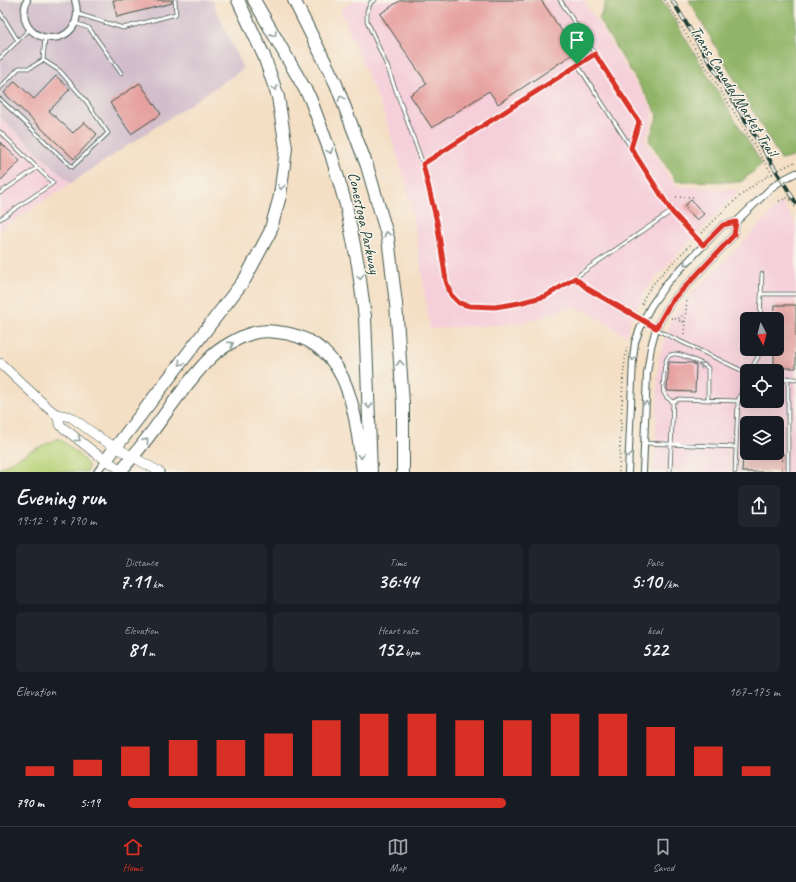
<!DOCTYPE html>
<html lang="en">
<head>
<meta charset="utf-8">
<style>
	body { margin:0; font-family:Caveat,sans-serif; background:#20242c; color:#f1f3f6; height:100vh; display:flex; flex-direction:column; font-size:15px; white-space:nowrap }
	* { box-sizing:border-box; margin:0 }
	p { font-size:13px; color:#9ea1a6 }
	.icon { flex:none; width:22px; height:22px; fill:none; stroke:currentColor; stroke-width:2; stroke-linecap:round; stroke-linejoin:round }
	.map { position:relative; height:472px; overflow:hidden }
	.sheet { display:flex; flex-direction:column; background:#171b24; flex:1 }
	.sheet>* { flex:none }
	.needle { width:26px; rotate:173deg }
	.fabs { position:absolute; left:740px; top:312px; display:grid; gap:8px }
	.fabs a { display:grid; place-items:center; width:44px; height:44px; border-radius:6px; background:#171b24; box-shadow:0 4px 16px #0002; font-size:20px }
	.pin { position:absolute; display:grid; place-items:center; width:34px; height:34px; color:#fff; margin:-41px -17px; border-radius:50% 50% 50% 0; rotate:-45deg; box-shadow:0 0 4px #0007 }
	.pin .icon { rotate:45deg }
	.round { display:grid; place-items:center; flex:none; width:42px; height:42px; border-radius:6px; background:#20242c }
	.summary { display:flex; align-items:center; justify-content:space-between; height:68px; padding:0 16px }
	h1 { font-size:22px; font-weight:600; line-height:30px }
	.figures { display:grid; grid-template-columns:repeat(3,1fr); gap:6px; height:68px; padding:4px 16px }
	.figures div { display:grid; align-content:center; border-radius:6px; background:#20242c; text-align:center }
	.figures b { font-size:20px; font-weight:600 }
	.figures small { font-size:11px; font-weight:400 }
	.figures p { font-size:11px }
	.chart { height:112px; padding:8px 16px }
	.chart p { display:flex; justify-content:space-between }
	.chart svg { width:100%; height:72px; margin-top:4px; stroke:#d93025; stroke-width:6 }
	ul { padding:0 16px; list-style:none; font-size:13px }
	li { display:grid; grid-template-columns:64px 48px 1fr; align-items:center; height:30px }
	li i { height:10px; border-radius:5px; background:#d93025 }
	.dock { display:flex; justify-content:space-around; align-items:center; height:56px; border-top:1px solid #363941; background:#171b24; font-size:11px; color:#9ea1a6 }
	.dock a { display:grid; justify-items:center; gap:2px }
	.dock .current { color:#d93025 }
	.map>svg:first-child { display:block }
	.built { fill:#f5cfda; fill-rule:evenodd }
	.industrial { fill:#d1bdcb }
	.green { fill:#b7d378; stroke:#6b8856 }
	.forest { fill:#91b568; stroke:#58794e }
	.building { fill:#e6a09f }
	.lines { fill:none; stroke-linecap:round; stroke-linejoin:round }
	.lane-casing { stroke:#3f554a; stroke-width:4.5 }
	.street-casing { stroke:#3f554a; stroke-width:8 }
	.secondary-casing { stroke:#3f554a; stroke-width:10 }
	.highway-casing { stroke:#3f554a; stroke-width:14 }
	.path { stroke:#3f554a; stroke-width:1.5; stroke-dasharray:1 3; stroke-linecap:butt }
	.lane { stroke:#fff; stroke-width:3 }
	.street { stroke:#fff; stroke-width:6 }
	.secondary { stroke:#fff; stroke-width:9 }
	.highway { stroke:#fff; stroke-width:12 }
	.rail-casing { stroke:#1f3d34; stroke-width:4 }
	.rail { stroke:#f7f3e8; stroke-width:2.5; stroke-dasharray:8; stroke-linecap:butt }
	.oneway { stroke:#8f9e9a }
	.route-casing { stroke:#fff; stroke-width:8 }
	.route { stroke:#d93025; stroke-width:5 }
	.labels { text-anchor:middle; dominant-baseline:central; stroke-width:3; stroke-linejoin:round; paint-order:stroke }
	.street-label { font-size:16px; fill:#1f3d34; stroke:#f7f3e8 }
</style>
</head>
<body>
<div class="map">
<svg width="796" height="472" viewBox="0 0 796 472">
	<rect width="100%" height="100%" fill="#f7f3e8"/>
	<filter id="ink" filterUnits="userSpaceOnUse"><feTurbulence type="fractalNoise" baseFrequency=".025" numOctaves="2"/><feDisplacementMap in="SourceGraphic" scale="8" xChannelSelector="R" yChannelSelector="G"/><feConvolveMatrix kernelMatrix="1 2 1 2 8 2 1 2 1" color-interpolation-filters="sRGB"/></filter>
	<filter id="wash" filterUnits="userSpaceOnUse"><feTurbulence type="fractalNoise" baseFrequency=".012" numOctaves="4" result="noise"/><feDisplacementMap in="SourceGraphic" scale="16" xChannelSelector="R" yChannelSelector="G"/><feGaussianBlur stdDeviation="0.9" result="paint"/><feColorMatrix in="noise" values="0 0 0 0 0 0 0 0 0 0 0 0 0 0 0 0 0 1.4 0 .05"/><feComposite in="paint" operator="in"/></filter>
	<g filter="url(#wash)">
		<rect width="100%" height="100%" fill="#f4dfc5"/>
		<path class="built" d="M356 0H588L585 3 652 109 653 116 651 125 645 140 675 186 740 190 657 276 648 287 632 318 626 336 590 313 575 308H568L543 317 521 323 430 329 415 228 406 184 385 116 340 10Z
			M0 117 71 183 0 230Z
			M782 202 796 225V472H654L659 358 672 317 685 301ZM747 319H777V349H747ZM747 371H777V401H747ZM747 423H777V453H747Z"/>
		<path class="industrial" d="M0 0H212L243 69 71 183 0 117Z"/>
		<path class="green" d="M59 438 79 455 88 465 87 472H0V468L29 452Z"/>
		<path class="forest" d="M606 0H662L762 164 741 182 676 181 649 140 658 115 599 20Z
			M689 0H796V156L781 160Z"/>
		<g id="blocks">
			<path class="building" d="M113 0H172V3L117 17Z
				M401 0H541L576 52 498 104 489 91 432 128 410 95 427 84 380 14Z
				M56 76 70 89 49 111 73 133 84 122 97 134 74 159 4 93 15 81 34 99Z
				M140 83 161 114 131 134 110 103Z
				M0 142 20 161 0 181Z
				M691 200 704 214 697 220 684 206Z
				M775 305H796V368H774V349H777V319H774Z
				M669 362 692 363 696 365 695 392 667 391Z
				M743 453H783L782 472H742Z"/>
		</g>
	</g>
	<g filter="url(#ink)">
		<use href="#blocks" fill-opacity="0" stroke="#3f554a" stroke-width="1"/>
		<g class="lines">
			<g class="lane-casing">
				<path id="lane" d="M375 0 371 2 367 11V21L387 66 423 164 437 222 446 281 451 295 459 303 470 306 495 307 519 303 546 296 562 287 590 267 672 211
					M560 0 595 54
					M0 12 18 41
					M78 14 123 28 176 14 175 0
					M75 23 89 28 121 73
					M0 58 30 29
					M43 60 45 38
					M577 64 672 211 703 245
					M0 88 19 68H30L43 60
					M0 99 72 167 108 133 86 101 60 71 43 60
					M0 132 53 183 0 219
					M423 164 595 54 639 122 631 147
					M0 193 37 168
					M575 279 588 289 665 334 747 373
					M761 294H796
					M760 319 762 274
					M750 371 758 357V349
					M777 378 796 379
					M673 402C670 400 666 398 664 393 662 388 664 380 664 374 665 355 669 349 689 358 695 361 703 363 708 368V400
					M644 443 736 447
					M670 472 673 402 679 399 738 401
					M735 472 738 401 747 377
					M788 472V378"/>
			</g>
			<g class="street-casing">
				<path id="street" d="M27 0C9 48 90 53 75 0
					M97 472 106 460
					M628 472 633 359 635 342 643 321 651 306 667 283 723 225 736 222 771 188 782 180 796 173
					M643 472 647 373 651 347 656 328 671 302 734 235 736 222"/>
			</g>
			<g class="secondary-casing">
				<path id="secondary" d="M0 363 47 407 56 414 71 417 103 440 160 472
					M56 414 61 426 94 452 124 472"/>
			</g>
			<g class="highway-casing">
				<path id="highway" d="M254 0 310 98 331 154 346 205 358 265 365 317 371 472
					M294 0 336 84 367 166 388 238 396 304 403 404V472
					M106 460 245 279 270 232 280 196 286 148 278 97 264 56 238 0
					M121 470C154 435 177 391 211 357 219 349 239 337 250 334 258 331 269 331 277 332 351 339 355 414 363 472"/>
			</g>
			<path class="path" d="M665 0 774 177
				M676 197H694
				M779 201 787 198 791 200 796 208
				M702 233C728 205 759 176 796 162
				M642 304C645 287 679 257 692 243
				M679 319a3 3 0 1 1 6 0a3 3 0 1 1-6 0Z
				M671 318 678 319
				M684 334 687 298
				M619 472 623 376 627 345"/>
			<use href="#lane" class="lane"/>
			<use href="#street" class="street"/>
			<use href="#secondary" class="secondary"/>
			<use href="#highway" class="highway"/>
			<g class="rail-casing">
				<path id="rail" d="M672 0 796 203"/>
			</g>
			<use href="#rail" class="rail"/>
		</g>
		<defs><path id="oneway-chevron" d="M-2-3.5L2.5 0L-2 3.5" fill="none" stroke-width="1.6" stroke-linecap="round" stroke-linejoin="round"/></defs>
		<g class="oneway">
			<use href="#oneway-chevron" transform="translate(274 34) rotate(60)"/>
			<use href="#oneway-chevron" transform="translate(275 88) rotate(72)"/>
			<use href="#oneway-chevron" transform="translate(341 98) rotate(-111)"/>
			<use href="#oneway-chevron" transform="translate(330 151) rotate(70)"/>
			<use href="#oneway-chevron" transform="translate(281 187) rotate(97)"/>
			<use href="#oneway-chevron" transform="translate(387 234) rotate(-105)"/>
			<use href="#oneway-chevron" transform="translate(686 263) rotate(133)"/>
			<use href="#oneway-chevron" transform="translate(360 277) rotate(82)"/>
			<use href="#oneway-chevron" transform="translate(231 344) rotate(-32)"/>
			<use href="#oneway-chevron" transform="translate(633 358) rotate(97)"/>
			<use href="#oneway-chevron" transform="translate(181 363) rotate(127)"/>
			<use href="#oneway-chevron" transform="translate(400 363) rotate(-93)"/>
			<use href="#oneway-chevron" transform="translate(702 365) rotate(-149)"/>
			<use href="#oneway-chevron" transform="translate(646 404) rotate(-88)"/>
			<use href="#oneway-chevron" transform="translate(369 406) rotate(88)"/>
			<use href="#oneway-chevron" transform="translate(78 439) rotate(38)"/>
			<use href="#oneway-chevron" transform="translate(146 441) rotate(-51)"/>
			<use href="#oneway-chevron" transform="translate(628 455) rotate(93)"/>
			<use href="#oneway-chevron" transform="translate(361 456) rotate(82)"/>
		</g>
	</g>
	<g class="lines" filter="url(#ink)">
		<g class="route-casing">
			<path id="route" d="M595 54 639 122 631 148 672 212 703 245 723 225 736 222 734 235 671 302 656 328 588 289 575 278 546 296 519 303 495 307 470 306 459 303 451 295 446 281 437 222 423 164Z"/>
		</g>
		<use href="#route" class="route"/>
	</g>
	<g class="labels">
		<g class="street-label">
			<text transform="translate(734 91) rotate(58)">Trans Canada/Market Trail</text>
			<text transform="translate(364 223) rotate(78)">Conestoga Parkway</text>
		</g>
	</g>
</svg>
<div class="fabs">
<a><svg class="needle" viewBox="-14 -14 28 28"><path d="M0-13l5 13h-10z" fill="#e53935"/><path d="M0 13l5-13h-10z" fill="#9ea1a6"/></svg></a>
<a><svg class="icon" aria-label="locate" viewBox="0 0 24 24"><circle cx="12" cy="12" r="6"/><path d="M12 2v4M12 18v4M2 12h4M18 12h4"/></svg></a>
<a><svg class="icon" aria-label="layers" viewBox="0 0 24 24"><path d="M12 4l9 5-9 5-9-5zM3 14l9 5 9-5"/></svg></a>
</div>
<div class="pin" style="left:577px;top:64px;background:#1e9e55"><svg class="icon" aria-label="arrive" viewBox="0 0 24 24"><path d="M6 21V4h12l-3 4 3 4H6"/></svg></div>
</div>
<section class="sheet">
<div class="summary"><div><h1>Evening run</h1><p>19:12 · 9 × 790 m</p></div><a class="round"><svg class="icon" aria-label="share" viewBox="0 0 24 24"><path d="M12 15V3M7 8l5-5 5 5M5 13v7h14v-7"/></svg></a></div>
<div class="figures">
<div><p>Distance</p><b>7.11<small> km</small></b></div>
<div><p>Time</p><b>36:44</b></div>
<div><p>Pace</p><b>5:10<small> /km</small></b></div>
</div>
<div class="figures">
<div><p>Elevation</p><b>81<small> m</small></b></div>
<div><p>Heart rate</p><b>152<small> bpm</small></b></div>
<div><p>kcal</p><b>522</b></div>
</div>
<div class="chart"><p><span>Elevation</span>167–175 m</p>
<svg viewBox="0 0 160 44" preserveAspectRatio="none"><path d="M5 44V38M15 44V34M25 44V26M35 44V22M45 44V22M55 44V18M65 44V10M75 44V6M85 44V6M95 44V10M105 44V10M115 44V6M125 44V6M135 44V14M145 44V26M155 44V38"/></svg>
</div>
<ul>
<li><b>790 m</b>5:19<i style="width:58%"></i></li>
</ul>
</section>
<nav class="dock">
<a class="current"><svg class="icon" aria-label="home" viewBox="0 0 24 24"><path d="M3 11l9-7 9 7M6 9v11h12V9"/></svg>Home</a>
<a><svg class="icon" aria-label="map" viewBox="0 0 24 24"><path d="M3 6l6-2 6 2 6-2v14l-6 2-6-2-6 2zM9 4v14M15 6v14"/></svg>Map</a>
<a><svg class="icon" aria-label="saved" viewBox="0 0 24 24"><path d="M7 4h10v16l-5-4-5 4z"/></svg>Saved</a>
</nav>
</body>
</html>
